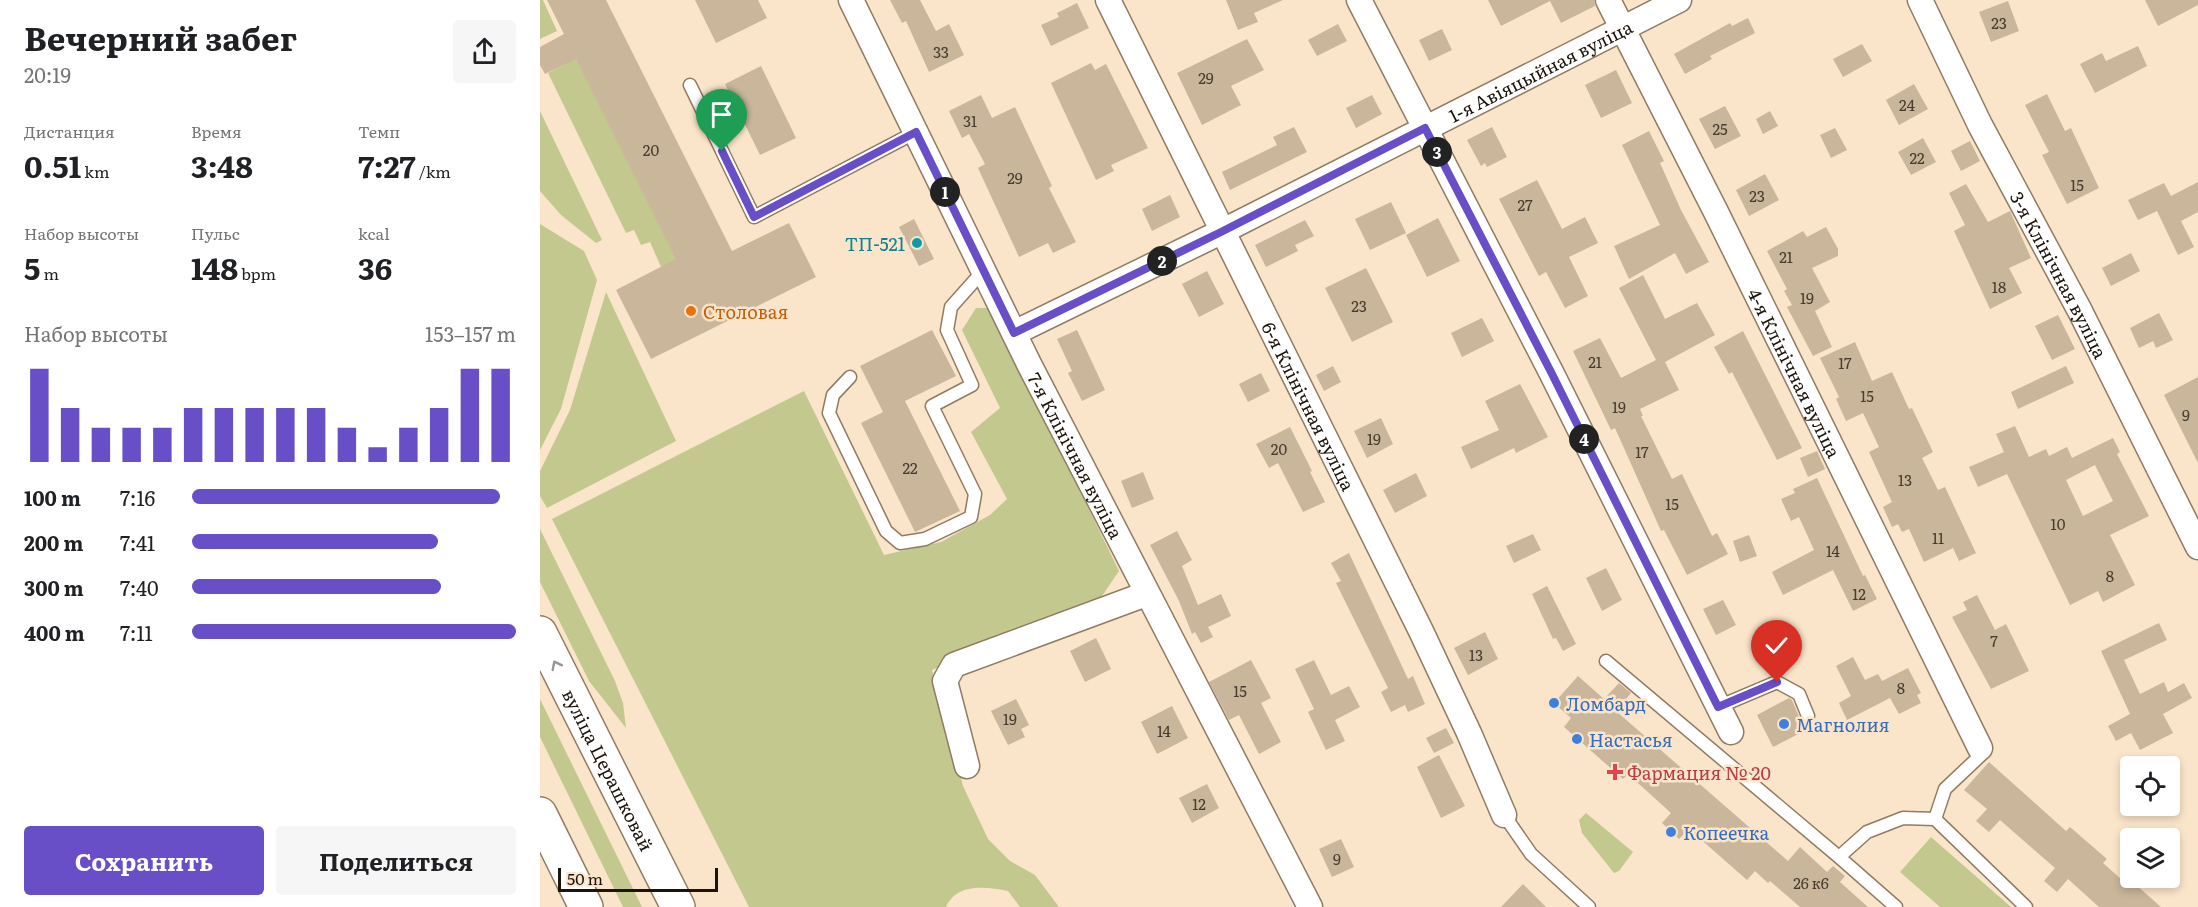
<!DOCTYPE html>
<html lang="ru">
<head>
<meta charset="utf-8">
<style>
	body { margin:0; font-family:Literata,serif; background:#f6f6f6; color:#202124; height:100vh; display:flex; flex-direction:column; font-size:22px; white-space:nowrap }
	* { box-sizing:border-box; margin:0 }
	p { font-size:20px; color:#757577 }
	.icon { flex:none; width:33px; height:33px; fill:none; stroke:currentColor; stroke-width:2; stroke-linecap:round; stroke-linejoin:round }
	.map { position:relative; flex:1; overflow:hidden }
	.drawer { display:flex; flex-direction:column; background:#fff; width:540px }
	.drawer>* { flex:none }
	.controls { position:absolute; left:1580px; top:756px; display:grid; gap:12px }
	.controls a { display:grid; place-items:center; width:60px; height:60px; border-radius:6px; background:#fff; box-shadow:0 3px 9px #0003; font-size:30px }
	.scale { position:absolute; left:18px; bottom:15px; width:160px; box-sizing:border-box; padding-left:6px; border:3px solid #1c140b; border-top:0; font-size:16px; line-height:21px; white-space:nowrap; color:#1c140b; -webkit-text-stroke:4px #fbe5ca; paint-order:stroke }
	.pin { position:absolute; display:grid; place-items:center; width:51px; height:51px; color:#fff; margin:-62px -26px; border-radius:50% 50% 50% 0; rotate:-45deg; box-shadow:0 0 6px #0007 }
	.pin .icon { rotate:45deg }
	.km { position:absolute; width:30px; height:30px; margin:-15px; border-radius:50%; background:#222; color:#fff; font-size:16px; line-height:30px; text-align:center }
	.round { display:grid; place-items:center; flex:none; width:63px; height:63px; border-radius:6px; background:#f6f6f6 }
	.head { display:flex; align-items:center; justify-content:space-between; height:102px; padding:0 24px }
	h1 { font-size:33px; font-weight:700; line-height:45px }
	.stats { display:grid; grid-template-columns:repeat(3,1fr); gap:9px; height:102px; padding:6px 24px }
	.stats div { display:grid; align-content:center }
	.stats b { font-size:30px; font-weight:700 }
	.stats small { font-size:16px; font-weight:400 }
	.stats p { font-size:16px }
	.chart { height:168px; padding:12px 24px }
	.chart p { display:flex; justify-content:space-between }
	.chart svg { width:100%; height:108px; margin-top:6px; stroke:#684ec7; stroke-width:6 }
	.action { display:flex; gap:12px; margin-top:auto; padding:12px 24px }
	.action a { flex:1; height:69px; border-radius:6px; background:#684ec7; color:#fff; font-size:24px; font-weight:700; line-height:69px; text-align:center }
	.action a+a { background:#f6f6f6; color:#202124 }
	ul { padding:0 24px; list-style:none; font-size:20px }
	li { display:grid; grid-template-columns:96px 72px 1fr; align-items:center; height:45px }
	li i { height:15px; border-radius:8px; background:#684ec7 }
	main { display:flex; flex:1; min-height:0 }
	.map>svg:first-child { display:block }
	.green { fill:#c3c88e }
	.building { fill:#c9b69b; fill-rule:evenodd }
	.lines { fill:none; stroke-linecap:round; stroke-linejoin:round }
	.lane-casing { stroke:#8f7c63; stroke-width:15 }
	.street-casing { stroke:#8f7c63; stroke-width:27 }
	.primary-casing { stroke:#8f7c63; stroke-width:36 }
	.lane { stroke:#fff; stroke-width:12 }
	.street { stroke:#fff; stroke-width:24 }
	.primary { stroke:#fff; stroke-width:33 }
	.oneway { stroke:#999591 }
	.route-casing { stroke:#fff; stroke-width:12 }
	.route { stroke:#684ec7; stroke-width:8 }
	.culture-dot { fill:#0f9aa8; stroke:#fbe5ca; stroke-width:2 }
	.food-dot { fill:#e8710a; stroke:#fbe5ca; stroke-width:2 }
	.shop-dot { fill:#3f7fe0; stroke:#fbe5ca; stroke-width:2 }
	.health-dot { fill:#e0444e; stroke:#fbe5ca; stroke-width:2 }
	.labels { text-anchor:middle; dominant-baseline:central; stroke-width:5; stroke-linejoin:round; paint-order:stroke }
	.number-label { font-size:15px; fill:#473c2f }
	.street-label { font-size:18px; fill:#1c140b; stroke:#fbe5ca }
	.culture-label { font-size:18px; fill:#0d838f; stroke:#fbe5ca; text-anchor:end }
	.food-label { font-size:18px; fill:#c56008; stroke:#fbe5ca; text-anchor:start }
	.shop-label { font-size:18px; fill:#366cbe; stroke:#fbe5ca; text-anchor:start }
	.health-label { font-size:18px; fill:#be3a42; stroke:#fbe5ca; text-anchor:start }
</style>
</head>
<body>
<main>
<section class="drawer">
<div class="head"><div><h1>Вечерний забег</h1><p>20:19</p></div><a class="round"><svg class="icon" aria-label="share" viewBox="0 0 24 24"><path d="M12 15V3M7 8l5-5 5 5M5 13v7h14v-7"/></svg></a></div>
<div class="stats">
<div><p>Дистанция</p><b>0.51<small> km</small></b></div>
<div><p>Время</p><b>3:48</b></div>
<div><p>Темп</p><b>7:27<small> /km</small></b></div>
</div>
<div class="stats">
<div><p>Набор высоты</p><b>5<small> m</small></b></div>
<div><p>Пульс</p><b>148<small> bpm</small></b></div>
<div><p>kcal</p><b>36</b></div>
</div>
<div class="chart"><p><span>Набор высоты</span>153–157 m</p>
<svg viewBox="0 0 160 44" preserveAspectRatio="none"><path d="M5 44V6M15 44V22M25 44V30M35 44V30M45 44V30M55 44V22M65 44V22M75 44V22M85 44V22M95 44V22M105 44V30M115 44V38M125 44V30M135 44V22M145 44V6M155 44V6"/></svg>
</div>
<ul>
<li><b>100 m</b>7:16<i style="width:95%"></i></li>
<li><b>200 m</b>7:41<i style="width:76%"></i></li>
<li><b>300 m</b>7:40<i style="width:77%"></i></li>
<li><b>400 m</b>7:11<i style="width:100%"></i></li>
</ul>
<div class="action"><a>Сохранить</a><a>Поделиться</a></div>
</section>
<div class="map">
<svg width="1658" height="907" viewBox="0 0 1658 907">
	<rect width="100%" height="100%" fill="#fbe5ca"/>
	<path class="green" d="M0 0H3L17 31 0 39Z
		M34 55 146 255 121 267 110 242 101 245 94 230 86 233 8 73 27 63Z
		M0 111 62 240 56 243 21 215 0 191Z
		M0 224 44 251 57 280 21 409 0 450Z
		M66 292 136 441 7 508 0 496V471L30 410Z
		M436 308H451L579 571 560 599 392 670 423 786 448 839 470 861 495 875 519 907H480L468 891C447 887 417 882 406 907H209L12 519 264 391 344 555 401 542 450 515 467 499 431 432 460 408 422 330Z
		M0 529 75 681 83 703 86 728 49 681 0 582Z
		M0 699 102 907H83L0 737Z
		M1046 813 1093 852 1079 871 1074 873 1042 833 1039 820Z
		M1391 837 1471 907H1400L1360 872Z"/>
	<path class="building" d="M7 0H66L192 251 249 223 276 277 111 359 76 290 136 259 36 59 5 74 0 65V47L24 34Z
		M155 0H218L227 18 176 43Z
		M350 0H380L396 31 409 24 424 55 389 72 366 21 362 23Z
		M686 0H743L714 13 718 22 698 30Z
		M948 0H1054L1055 6 1021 23 1010 1 961 26Z
		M1605 0H1658V5L1618 26Z
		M1468 1 1479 31 1451 42 1439 12Z
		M537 3 549 28 511 46 501 25 519 17 517 13Z
		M1208 18 1215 33 1170 56 1172 59 1145 74 1134 54 1190 23 1192 26Z
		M798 24 807 41 777 56 768 40Z
		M902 29 912 50 889 61 879 40Z
		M707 39 724 70 691 86 701 105 662 125 637 73Z
		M1322 44 1332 61 1303 77 1293 59Z
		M1598 46 1607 66 1555 93 1540 64 1562 53 1566 61Z
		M551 63 555 70 566 64 608 148 571 165 574 171 556 180 511 83Z
		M221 66 256 138 220 155 185 84Z
		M1076 70 1092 103 1061 118 1045 85Z
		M1374 84 1388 109 1359 125 1346 100Z
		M1507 94 1525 131 1531 128 1559 188 1527 204 1502 155 1509 152 1485 105Z
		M441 95 452 118 475 107 512 186 509 188 536 242 513 253 508 243 479 257 438 168 445 164 429 134 422 138 409 111Z
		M832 95 842 114 816 128 806 108Z
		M1185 106 1201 136 1175 149 1159 119Z
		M1230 111 1238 126 1223 134 1216 119Z
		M754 127 767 152 690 190 682 172 737 145 733 137Z
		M952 127 967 157 947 167 945 163 941 166 927 140Z
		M1295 128 1307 150 1291 158 1280 135Z
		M1109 131 1124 161 1120 163 1141 210 1169 262 1146 274 1135 253 1089 279 1074 246 1120 225 1082 145Z
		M1383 138 1396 162 1371 175 1358 152Z
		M1430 141 1440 161 1421 171 1411 151Z
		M1225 174 1239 200 1209 216 1196 190Z
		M997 180 1022 229 1045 217 1058 243 1029 257 1048 296 1025 308 1006 272 999 276 959 199Z
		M1658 182V212L1641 221 1654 247 1638 255 1617 211 1598 220 1588 200 1624 183 1631 196Z
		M1426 184 1448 222 1470 211 1491 258 1469 268 1482 293 1450 309 1414 231 1425 225 1409 193Z
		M630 195 640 217 612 231 602 209Z
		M851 202 866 233 830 250 815 219Z
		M898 218 920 261 887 277 866 235Z
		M374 219 394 259 379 266 359 227Z
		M765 220 774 236 755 245 758 251 726 267 715 245Z
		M1286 227 1298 249V256L1272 268 1290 302 1275 311 1292 347 1273 356 1247 307 1252 305 1244 291 1247 289 1227 251 1263 231 1267 237Z
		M1591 253 1600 271 1571 286 1562 268Z
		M826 268 853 322 812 342 785 288Z
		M667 271 684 304 659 317 642 284Z
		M1103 275 1125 319 1157 303 1175 335 1125 362 1139 390 1100 409 1103 416H1101L1132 479 1142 474 1172 536 1177 533 1188 554 1147 575 1124 530 1121 531 1075 428 1071 430 1033 351 1060 338 1081 378 1116 360 1079 288Z
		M1619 313 1633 340 1616 348 1613 341 1599 348 1590 328Z
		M1518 315 1535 349 1512 360 1495 326Z
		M942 318 954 341 922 357 911 333Z
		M392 330 416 376 365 401 420 511 375 532 321 423 343 412 320 366Z
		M537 330 565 390 542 401 528 373 532 371 517 339Z
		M1203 331 1262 448 1237 460 1192 372 1189 374 1174 347Z
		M1315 342 1332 381 1352 372 1369 409 1372 408 1393 452 1382 458 1398 490 1405 487 1436 553 1419 561 1413 548 1384 562 1369 529 1362 532 1358 524 1352 527 1343 507 1352 502 1329 452 1339 447 1323 413 1306 421 1296 399 1299 397 1280 358Z
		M793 366 801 382 784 391 776 375Z
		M1526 366 1534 383 1478 409 1471 392Z
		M721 373 730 391 708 402 699 384Z
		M1658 377V463L1624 395Z
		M980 384 1008 437 976 453 974 448 931 469 921 447 959 430 945 401Z
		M841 418 853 444 827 458 814 431Z
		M1475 426 1489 457 1506 449 1509 456 1527 447 1532 458 1573 438 1580 452 1577 454 1609 516 1570 535 1595 585 1563 602 1558 591 1530 605 1467 474 1438 487 1429 467 1464 452 1456 434ZM1555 465 1573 501 1543 516 1526 480Z
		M750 427 772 471 770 472 785 502 763 512 738 463 729 468 716 444Z
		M1277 451 1285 469 1268 477 1260 458Z
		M603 472 614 499 592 508 581 481Z
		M876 473 887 496 855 513 843 490Z
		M1277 478 1323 576 1325 575 1337 599 1313 611 1293 570 1243 595 1232 572 1274 550 1259 517 1251 521 1241 499 1255 493 1253 489Z
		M637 531 652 560 642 566 658 605 681 594 691 616 668 627 673 637 661 643 655 632 652 634 639 601 610 545Z
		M993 534 1001 550 974 563 966 546Z
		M1209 535 1217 556 1200 562 1193 541Z
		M809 553 868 679 873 676 885 704 868 712 865 705 851 712 841 692 848 688 796 583 801 581 791 563Z
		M1066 568 1082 600 1062 611 1046 578Z
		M1007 586 1036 644 1023 651 1016 638 1013 639 992 594Z
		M1437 595 1455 630 1466 624 1489 671 1451 689 1412 617 1427 610 1423 602Z
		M1183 600 1196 625 1176 635 1163 609Z
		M1619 623 1627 640 1584 660 1600 694 1624 682 1628 692 1644 683 1652 698 1623 714 1633 733 1600 750 1591 733 1576 741 1568 726 1590 714 1561 651Z
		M945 632 958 659 928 675 914 648Z
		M556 638 571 669 545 682 530 651Z
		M1313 657 1325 680 1338 674 1342 681 1368 668 1381 693 1377 695 1381 703 1359 714 1350 698 1307 720 1299 703 1311 696 1296 666Z
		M711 660 731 698 721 703 741 742 719 754 699 715 689 720 669 682Z
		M774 660 791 695 809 686 820 707 795 720 805 741 786 750 768 712 774 709 755 669Z
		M1038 676 1064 699 1079 683 1091 693 1076 711 1248 861 1260 847 1287 872 1293 866 1305 876 1300 882 1328 907H1260L1230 881 1228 883 1215 871 1207 880 1149 829 1139 839 1122 823 1131 813 1088 774 1083 779 1024 727 1031 718 1014 703Z
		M1249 698 1252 700 1260 719 1268 729 1233 747 1217 715Z
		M476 699 489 725 481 729 485 737 468 745 451 711Z
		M632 706 648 738 617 754 601 722Z
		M906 728 914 743 894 753 886 738Z
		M899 755 925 806 901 818 877 767Z
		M1449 762 1526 831 1530 827 1567 859 1563 863 1591 888 1595 884 1621 907H1559L1528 879 1517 892 1504 881 1515 868 1460 820 1449 832 1436 821 1447 809 1424 790Z
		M667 784 679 808 652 823 639 798Z
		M801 839 814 867 792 877 779 849Z
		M983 884 1006 907H961Z"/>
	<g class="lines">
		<g class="lane-casing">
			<path id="lane" d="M150 85 214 217 376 132
				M310 377 293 395 289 413 346 531 360 543 385 539 431 517 435 494 392 406 432 385 407 330 411 307 444 270
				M1066 661 1299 857 1356 907
				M1178 707 1237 682 1259 694 1268 716
				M1440 748 1442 754 1405 789 1395 819 1486 907
				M964 815 991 854 1049 907
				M1299 857 1327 832 1363 818 1395 819"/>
		</g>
		<g class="street-casing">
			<g id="street">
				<path id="s1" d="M311 0 489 364 770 907"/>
				<path id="s2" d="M568 0 881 631 929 733 964 815"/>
				<path d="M819 0 1011 372 1191 732"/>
				<path id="s3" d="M1068 0 1176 212 1440 748"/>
				<path id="s4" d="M1380 0 1440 125 1540 311 1658 547"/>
				<path id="s5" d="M474 333 681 232 1139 0"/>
				<path d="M427 766 405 681 414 665 606 594"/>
			</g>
		</g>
		<g class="primary-casing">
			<g id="primary">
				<path id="s6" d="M0 633 138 907"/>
				<path d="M0 814 46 907"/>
			</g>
		</g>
		<use href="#lane" class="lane"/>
		<use href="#street" class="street"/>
		<use href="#primary" class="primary"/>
	</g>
	<defs><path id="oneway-chevron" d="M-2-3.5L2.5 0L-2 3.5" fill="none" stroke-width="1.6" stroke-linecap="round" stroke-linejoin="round" transform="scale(1.5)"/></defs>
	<use class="oneway" href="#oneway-chevron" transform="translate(16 665) rotate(-117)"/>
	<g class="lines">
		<g class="route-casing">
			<path id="route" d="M182 151 214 217 376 132 474 333 681 232 885 128 1011 372 1178 707 1237 682"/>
		</g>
		<use href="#route" class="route"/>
	</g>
	<circle class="culture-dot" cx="377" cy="243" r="6"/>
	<circle class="food-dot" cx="151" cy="311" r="6"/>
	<g class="shop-dot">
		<circle cx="1014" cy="703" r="6"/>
		<circle cx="1244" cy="724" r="6"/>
		<circle cx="1037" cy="739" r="6"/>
		<circle cx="1131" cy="832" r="6"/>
	</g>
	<path class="health-dot" d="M1072 763h6v6h6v6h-6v6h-6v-6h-6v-6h6z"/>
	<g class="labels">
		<g class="number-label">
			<text x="1459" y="22">23</text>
			<text x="401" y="51">33</text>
			<text x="666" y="77">29</text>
			<text x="1367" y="104">24</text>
			<text x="430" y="120">31</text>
			<text x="1180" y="128">25</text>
			<text x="111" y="149">20</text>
			<text x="1377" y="157">22</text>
			<text x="475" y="177">29</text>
			<text x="1537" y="184">15</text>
			<text x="1217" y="195">23</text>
			<text x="985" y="204">27</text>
			<text x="1246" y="256">21</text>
			<text x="1459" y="286">18</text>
			<text x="1267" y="297">19</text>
			<text x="819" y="305">23</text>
			<text x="1055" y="361">21</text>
			<text x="1305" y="362">17</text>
			<text x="1327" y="395">15</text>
			<text x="1079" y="406">19</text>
			<text x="1646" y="414">9</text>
			<text x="834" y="438">19</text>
			<text x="739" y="448">20</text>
			<text x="1102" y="451">17</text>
			<text x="370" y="467">22</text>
			<text x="1365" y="479">13</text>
			<text x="1132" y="503">15</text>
			<text x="1518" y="523">10</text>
			<text x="1398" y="537">11</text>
			<text x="1293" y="550">14</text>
			<text x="1570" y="575">8</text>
			<text x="1319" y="593">12</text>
			<text x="1454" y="640">7</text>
			<text x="936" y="654">13</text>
			<text x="1361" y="687">8</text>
			<text x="700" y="690">15</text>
			<text x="470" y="718">19</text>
			<text x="624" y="730">14</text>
			<text x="659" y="803">12</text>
			<text x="797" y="858">9</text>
			<text x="1271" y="882">26 к6</text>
		</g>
		<g class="street-label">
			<text stroke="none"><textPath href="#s5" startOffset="588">1-я Авіяцыйная вуліца</textPath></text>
			<text stroke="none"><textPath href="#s4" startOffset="308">3-я Клінічная вуліца</textPath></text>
			<text stroke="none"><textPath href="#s3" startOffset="417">4-я Клінічная вуліца</textPath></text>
			<text stroke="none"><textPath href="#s2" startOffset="453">6-я Клінічная вуліца</textPath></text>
			<text stroke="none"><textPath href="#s1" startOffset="508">7-я Клінічная вуліца</textPath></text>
			<text stroke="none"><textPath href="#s6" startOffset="153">вуліца Церашковай</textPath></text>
		</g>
		<g class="culture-label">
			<text x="365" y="243">ТП-521</text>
		</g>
		<g class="food-label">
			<text x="163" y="311">Столовая</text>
		</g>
		<g class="shop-label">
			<text x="1026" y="703">Ломбард</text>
			<text x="1256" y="724">Магнолия</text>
			<text x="1049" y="739">Настасья</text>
			<text x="1143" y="832">Копеечка</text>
		</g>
		<g class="health-label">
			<text x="1087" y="772">Фармация № 20</text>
		</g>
	</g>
</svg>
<div class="controls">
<a><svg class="icon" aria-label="locate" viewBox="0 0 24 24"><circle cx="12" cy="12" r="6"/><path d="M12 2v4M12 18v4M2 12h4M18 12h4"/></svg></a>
<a><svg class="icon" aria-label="layers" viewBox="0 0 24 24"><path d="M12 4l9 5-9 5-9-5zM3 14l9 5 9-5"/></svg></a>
</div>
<div class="scale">50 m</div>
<div class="pin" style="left:182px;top:151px;background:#1e9e55"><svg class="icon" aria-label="arrive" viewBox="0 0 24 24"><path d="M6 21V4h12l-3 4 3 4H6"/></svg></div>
<div class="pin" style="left:1237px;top:682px;background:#d93025"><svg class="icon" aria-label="check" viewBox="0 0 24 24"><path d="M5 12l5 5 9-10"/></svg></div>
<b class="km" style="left:405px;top:192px">1</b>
<b class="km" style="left:622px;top:261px">2</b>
<b class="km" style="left:897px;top:152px">3</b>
<b class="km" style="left:1044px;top:439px">4</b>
</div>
</main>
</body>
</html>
